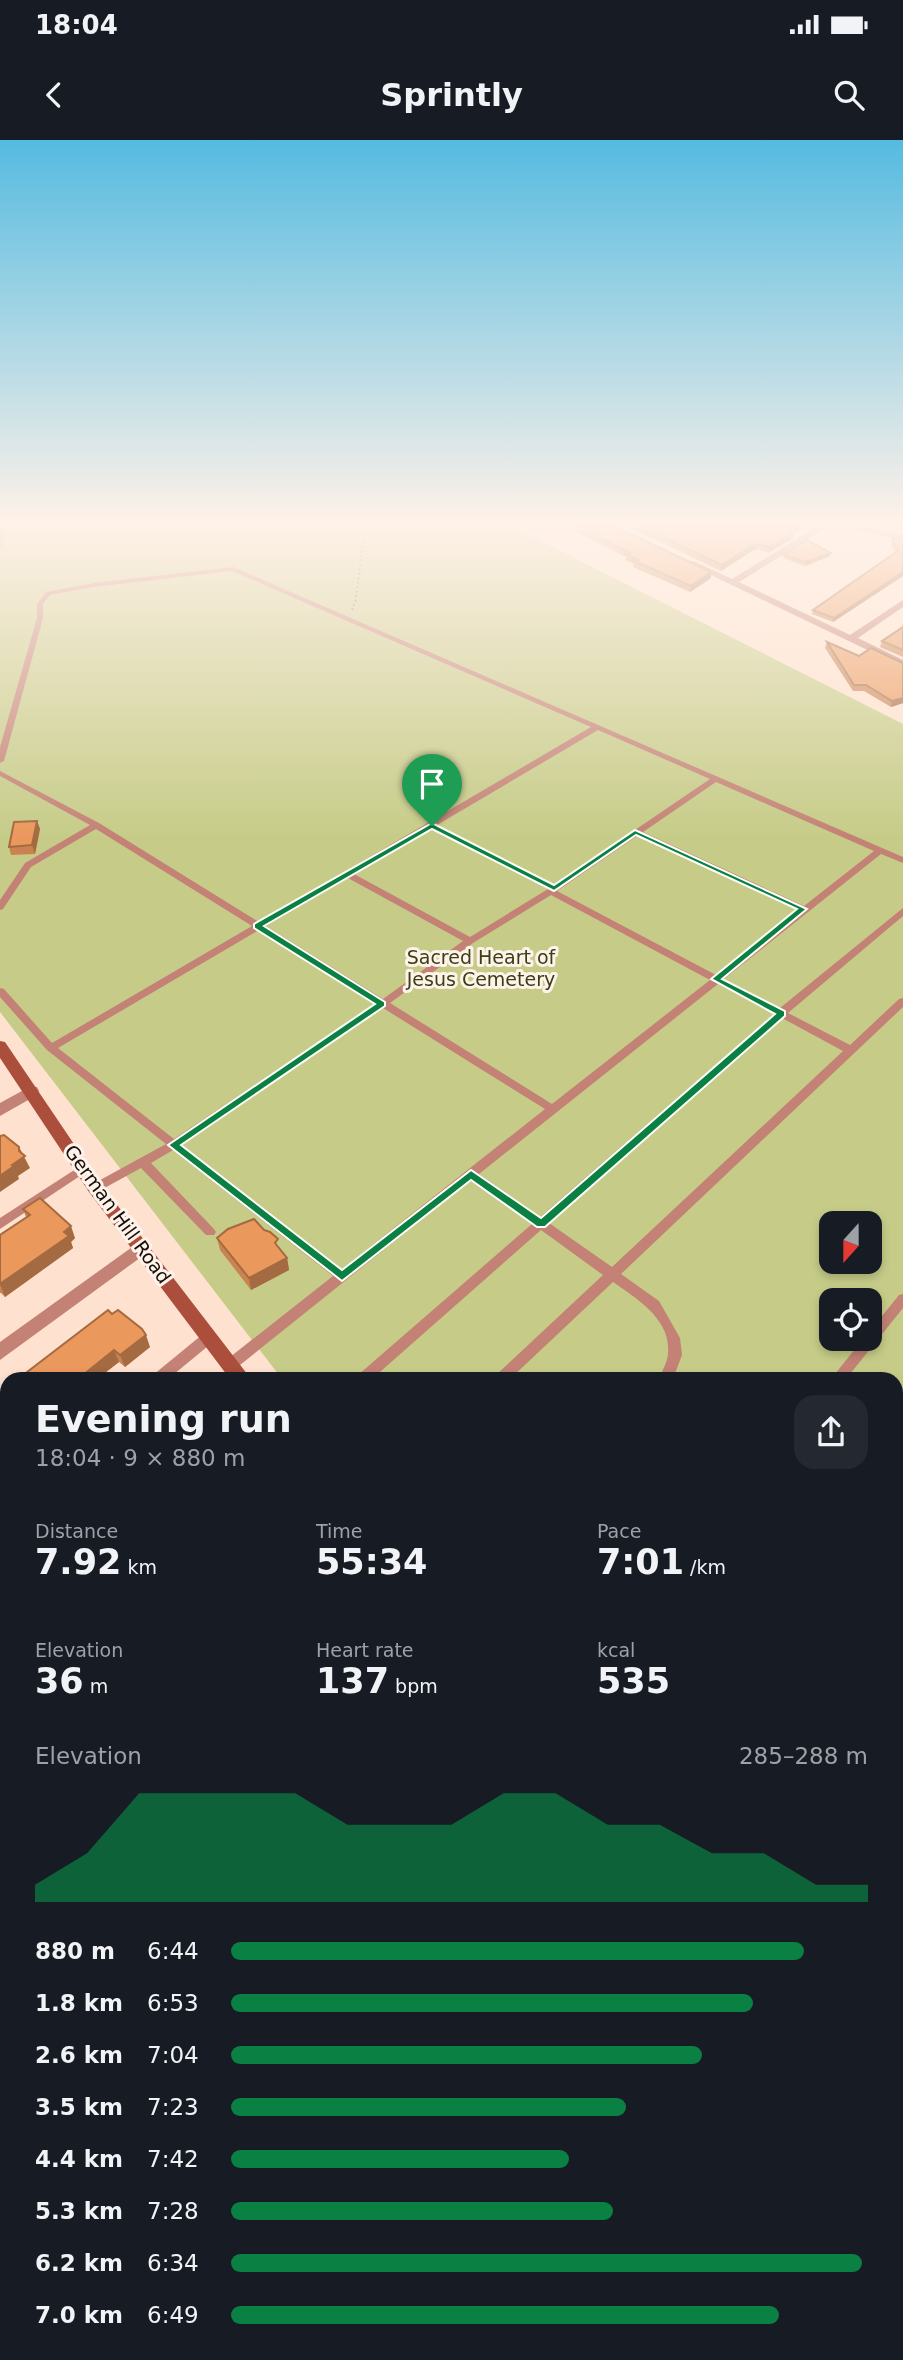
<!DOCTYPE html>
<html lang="en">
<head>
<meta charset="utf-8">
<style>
	body { margin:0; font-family:"DejaVu Sans",sans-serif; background:#242831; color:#f1f3f6; height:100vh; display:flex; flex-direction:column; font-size:26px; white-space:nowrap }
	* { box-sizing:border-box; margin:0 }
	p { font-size:23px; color:#9ea1a6 }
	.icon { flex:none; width:38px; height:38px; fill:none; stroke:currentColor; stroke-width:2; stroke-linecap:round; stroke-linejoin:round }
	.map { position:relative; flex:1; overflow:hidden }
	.panel { position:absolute; left:0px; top:1232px; width:903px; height:989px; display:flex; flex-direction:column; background:#171b24; border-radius:21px 21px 0 0; box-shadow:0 4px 10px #0003 }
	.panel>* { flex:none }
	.needle { width:46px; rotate:201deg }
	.fabs { position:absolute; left:819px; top:1071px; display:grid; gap:14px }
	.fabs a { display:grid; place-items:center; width:63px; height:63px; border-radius:14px; background:#171b24; box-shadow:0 4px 10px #0003; font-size:35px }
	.pin { position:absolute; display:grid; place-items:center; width:60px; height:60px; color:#fff; margin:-72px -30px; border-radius:50% 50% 50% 0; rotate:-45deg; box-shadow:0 0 7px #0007 }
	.pin .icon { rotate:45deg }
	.round { display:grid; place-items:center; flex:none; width:74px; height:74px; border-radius:21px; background:#242831 }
	.head { display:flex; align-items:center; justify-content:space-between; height:119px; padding:0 35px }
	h1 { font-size:38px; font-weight:600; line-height:52px }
	.figures { display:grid; grid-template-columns:repeat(3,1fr); gap:10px; height:119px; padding:7px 35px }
	.figures div { display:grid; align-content:center }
	.figures b { font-size:35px; font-weight:600 }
	.figures small { font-size:19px; font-weight:400 }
	.figures p { font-size:19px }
	.chart { height:196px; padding:14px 35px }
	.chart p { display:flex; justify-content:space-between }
	.chart svg { width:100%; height:126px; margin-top:7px; fill:#0b8043; opacity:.7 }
	ul { padding:0 35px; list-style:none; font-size:23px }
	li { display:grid; grid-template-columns:112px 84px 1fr; align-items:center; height:52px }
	li i { height:18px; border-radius:9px; background:#0b8043 }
	.status { display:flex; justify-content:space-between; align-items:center; height:49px; padding:0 35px; background:#171b24; direction:ltr }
	.status svg { height:19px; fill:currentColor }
	header { display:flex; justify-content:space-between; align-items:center; height:91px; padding:0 35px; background:#171b24; font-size:32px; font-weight:600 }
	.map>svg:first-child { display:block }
	.green { fill:#c6cc88; fill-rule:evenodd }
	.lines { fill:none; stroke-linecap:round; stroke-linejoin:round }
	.path { stroke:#927e72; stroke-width:2; stroke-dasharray:2 2.5; stroke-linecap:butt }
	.lane { fill:#c38275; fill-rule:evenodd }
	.street { fill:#c38275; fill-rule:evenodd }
	.secondary { fill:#ab4e3c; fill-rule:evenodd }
	.wall { fill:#ca8350 }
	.shaded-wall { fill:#a46a41 }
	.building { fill:#eb985d; stroke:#a46a41; stroke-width:2 }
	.route { fill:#0b8043; stroke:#fff; stroke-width:2; fill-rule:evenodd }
	.labels { text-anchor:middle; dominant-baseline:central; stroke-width:6; stroke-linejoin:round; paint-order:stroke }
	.park-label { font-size:19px; fill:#3b3e13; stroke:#fef3eb }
	.street-label { font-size:19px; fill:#170e08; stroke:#fef3eb }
</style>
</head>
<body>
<div class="status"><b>18:04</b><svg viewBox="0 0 49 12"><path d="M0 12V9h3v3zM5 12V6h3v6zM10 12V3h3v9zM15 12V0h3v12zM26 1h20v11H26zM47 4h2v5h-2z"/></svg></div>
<header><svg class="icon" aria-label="back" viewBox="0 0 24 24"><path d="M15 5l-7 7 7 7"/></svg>Sprintly<svg class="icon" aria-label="search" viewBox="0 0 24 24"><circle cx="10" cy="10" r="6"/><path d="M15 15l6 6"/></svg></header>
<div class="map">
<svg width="903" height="2220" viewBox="0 0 903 2220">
	<rect width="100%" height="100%" fill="#fee2cf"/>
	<path class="green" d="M0 386H511L903 584V2053L896 2044V1239H282L0 872ZM831 1083H870V1122H831ZM831 1160H870V1199H831Z
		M652 2214H882L877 2220H647Z"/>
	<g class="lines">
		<path class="path" d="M352 470 356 459 365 386"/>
		<path class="lane" d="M0 386H6L3 407 0 409Z
			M233 427 903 717V723L881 714 724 839 780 868 903 768V776L788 873 850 905 899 859 903 858V867L621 1134 659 1161 680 1198 682 1215 673 1239H659C662 1231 668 1221 668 1213 671 1179 637 1159 613 1142L510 1239H494L496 1235 603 1135 541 1090 372 1239H356L358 1235 532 1084 471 1040 235 1229 230 1231 225 1229 223 1225 225 1221 333 1136 173 1010 151 1023 214 1089 216 1092 214 1095H206L141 1028 99 1051 95 1052 89 1048 91 1045 166 1004 47 910 0 857V848L4 849 52 903 252 786 96 689 31 727 3 769 0 770V760L25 723 90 685 0 636V631L99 683 259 782 591 587 232 431 94 447 50 455 43 464V478L4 621 0 623V607L37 478V464L46 452 94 443ZM598 590 710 639 554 745 437 685ZM716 642 874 711 804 766 643 692ZM431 689 548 749 470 797 354 734ZM637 696 798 770 716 835 557 751ZM348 738 463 801 383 859 266 786ZM551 755 710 840 552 964 390 863 473 803ZM259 790 376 863 174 999 58 908ZM718 844 774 874 540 1077 479 1034ZM383 868 545 969 342 1129 182 1005ZM782 878 843 911 612 1127 549 1083Z
			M82 1025 88 1029 86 1032 0 1089V1078Z
			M903 1154V1168L846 1239H831L863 1199H870V1191L899 1155Z
			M208 1193 213 1194 214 1198 213 1202 168 1239H151L153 1235 203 1194Z
			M7 1358V1374L0 1378V1362Z
			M896 1361 903 1365V1380L896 1376Z
			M896 1408 903 1411V1427L896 1424Z
			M7 1417V1434L0 1437V1421Z
			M7 1583V1602L0 1605V1586Z
			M0 1650 7 1653V1671L0 1668Z
			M0 1722 7 1726V1746L0 1743Z
			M903 1747V1773L896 1777V1751Z
			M0 1875 7 1878V1897L0 1894Z
			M903 1902V1930L896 1934V1905Z
			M497 2214H526L529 2220H500Z"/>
		<path class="street" d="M818 386H829L739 442 850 495 903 460V467L858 498 903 520V527L686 423 694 421 732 439Z
			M843 386H861L903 395V401Z
			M31 946 37 947 39 951 37 955 0 976V963Z
			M142 1100 148 1102 151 1107 148 1112 0 1220V1202Z"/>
		<path class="secondary" d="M0 901 5 902 101 1044 251 1239H230L89 1052 0 918Z
			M896 2071 903 2074V2111L896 2108Z"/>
	</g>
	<path class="wall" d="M564 386H614L711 438 690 452 633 427 634 424 625 420 626 417Z
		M626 386H806L794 393 793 398 768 413 757 409 752 411 721 431Z
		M903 398V436L833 482 812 474 813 470 896 413 891 405 892 400Z
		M784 415 830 416 805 426 783 418Z
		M903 484V517L880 507 882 501 901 489Z
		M827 502 859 516 903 523V563L891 567 864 551H853L825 508Z
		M37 681 40 689 35 714 11 715 9 707Z
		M23 1069 75 1098 71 1102 73 1108 5 1157 1 1153H0V1095L26 1077Z
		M217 1098 279 1109 287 1118 289 1130 251 1150 220 1110Z
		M108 1170 150 1207 125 1227 119 1222 97 1239Z"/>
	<path class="shaded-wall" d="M798 386H806L794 393 793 398 768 413 769 407Z
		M758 404 757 409 752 411 721 431 722 425 753 405Z
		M831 413 830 416 805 426V422Z
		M711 432V438L690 452 691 446Z
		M903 432V436L833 482 834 478Z
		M903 558V563L891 567 892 561Z
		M37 681 40 689 35 714 32 705Z
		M19 1007 30 1028 18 1036 19 1039 0 1052V1036L12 1025 19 1011Z
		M71 1086 75 1098 71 1102 73 1108 5 1157 0 1144Z
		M287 1118 289 1130 251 1150 249 1138Z
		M146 1195 150 1207 125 1227 120 1215Z
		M114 1210 119 1222 97 1239H78Z
		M7 1303V1319H6L0 1309Z
		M0 2002 7 2007V2013L0 2008Z
		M7 2083V2101L0 2113V2095Z
		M211 2214H215L212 2220H209Z"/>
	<path class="building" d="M576 386H614L711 432 691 446 634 421 638 420 626 414 630 413Z
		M639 386H798L791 390 795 392 769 407 758 404 753 405 722 425Z
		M898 397 903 398V432L834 478 813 470 899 410 892 400Z
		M806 400 831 413 805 422 784 415Z
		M903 487V510L882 501Z
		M827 502 859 516 871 508 903 523V558L892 561 866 545H854Z
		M37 681 32 705 9 707 14 682Z
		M4 995 19 1007V1011L25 1016 12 1025 14 1026 0 1036V996Z
		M40 1058 71 1086 64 1092 69 1096 0 1144V1095L30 1075 23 1069Z
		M254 1079 264 1090 270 1092 278 1099 275 1103 287 1118 249 1138 217 1098 228 1089Z
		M108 1170 112 1174 118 1170 142 1189 146 1195 120 1215 114 1210 78 1239H18Z
		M7 1247V1303L0 1309V1253Z
		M0 2008 7 2013V2020L5 2023 7 2025V2083L0 2095Z
		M89 2214H211L209 2220H98Z"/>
	<linearGradient id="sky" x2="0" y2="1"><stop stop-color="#55bbe0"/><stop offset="0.55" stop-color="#fff2e9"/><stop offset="1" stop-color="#fff2e9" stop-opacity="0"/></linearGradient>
	<rect width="903" height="697" fill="url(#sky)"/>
	<path class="route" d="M432 683 554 745 635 690 807 769 722 839 785 871V876L545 1087H537L471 1040 342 1141 168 1005 375 864 254 788V784ZM432 689 554 751 636 695 797 769 711 839 775 874 541 1078 471 1030 342 1130 181 1005 385 866V862L264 786Z"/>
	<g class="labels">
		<g class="park-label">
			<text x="481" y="817">Sacred Heart of<tspan x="481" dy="22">Jesus Cemetery</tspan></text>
		</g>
		<g class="street-label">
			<text transform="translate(118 1074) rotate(54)">German Hill Road</text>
		</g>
	</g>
</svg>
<div class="fabs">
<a><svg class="needle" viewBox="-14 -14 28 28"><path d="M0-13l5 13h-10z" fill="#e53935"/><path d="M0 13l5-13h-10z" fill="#9ea1a6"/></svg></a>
<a><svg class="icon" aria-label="locate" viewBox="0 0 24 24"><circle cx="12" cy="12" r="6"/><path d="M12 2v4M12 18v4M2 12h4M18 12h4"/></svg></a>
</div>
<div class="pin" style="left:432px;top:686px;background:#1e9e55"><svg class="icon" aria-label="arrive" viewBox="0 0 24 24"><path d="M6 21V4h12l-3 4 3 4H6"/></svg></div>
<section class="panel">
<div class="head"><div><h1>Evening run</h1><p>18:04 · 9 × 880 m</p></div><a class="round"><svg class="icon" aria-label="share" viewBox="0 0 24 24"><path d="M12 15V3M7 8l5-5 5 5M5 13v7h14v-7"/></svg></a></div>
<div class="figures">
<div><p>Distance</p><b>7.92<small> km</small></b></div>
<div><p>Time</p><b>55:34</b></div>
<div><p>Pace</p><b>7:01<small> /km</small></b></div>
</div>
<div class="figures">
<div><p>Elevation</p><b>36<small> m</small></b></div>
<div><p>Heart rate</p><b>137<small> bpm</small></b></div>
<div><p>kcal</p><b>535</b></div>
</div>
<div class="chart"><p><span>Elevation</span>285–288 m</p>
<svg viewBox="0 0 160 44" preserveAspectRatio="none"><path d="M0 44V38L10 27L20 6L30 6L40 6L50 6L60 17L70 17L80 17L90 6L100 6L110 17L120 17L130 27L140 27L150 38L160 38V44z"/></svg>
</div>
<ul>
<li><b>880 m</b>6:44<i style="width:90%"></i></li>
<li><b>1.8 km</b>6:53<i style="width:82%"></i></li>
<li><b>2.6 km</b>7:04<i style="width:74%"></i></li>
<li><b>3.5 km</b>7:23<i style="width:62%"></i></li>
<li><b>4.4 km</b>7:42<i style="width:53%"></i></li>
<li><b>5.3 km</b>7:28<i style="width:60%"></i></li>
<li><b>6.2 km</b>6:34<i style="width:99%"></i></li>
<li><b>7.0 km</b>6:49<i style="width:86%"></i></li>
</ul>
</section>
</div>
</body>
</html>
